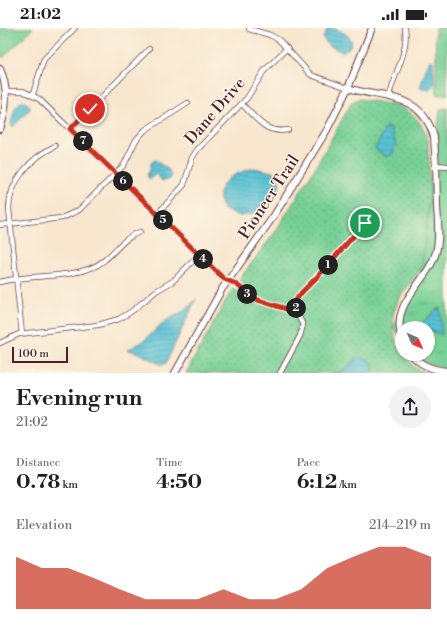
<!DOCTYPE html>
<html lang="en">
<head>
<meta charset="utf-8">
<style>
	body { margin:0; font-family:"Libre Bodoni",serif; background:#f2f2f2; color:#202124; height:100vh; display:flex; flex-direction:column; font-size:15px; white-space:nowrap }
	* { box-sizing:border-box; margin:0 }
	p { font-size:13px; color:#757577 }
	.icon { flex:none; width:22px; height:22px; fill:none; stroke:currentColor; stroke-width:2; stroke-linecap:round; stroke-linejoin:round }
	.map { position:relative; height:345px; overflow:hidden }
	.details { display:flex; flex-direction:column; background:#fff; flex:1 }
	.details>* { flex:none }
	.needle { width:26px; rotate:135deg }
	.fabs { position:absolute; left:395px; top:293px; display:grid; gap:8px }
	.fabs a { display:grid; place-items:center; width:40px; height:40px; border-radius:50%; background:#fff; box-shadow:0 1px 3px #0004; font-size:20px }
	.scale { position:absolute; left:12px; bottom:10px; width:56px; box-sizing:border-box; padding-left:4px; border:2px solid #4a1f2b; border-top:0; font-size:11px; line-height:14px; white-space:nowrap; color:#4a1f2b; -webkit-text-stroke:3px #fcf5e5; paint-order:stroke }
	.pin { position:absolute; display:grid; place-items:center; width:34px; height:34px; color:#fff; margin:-17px; border:2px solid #fff; border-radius:50%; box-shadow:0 1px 4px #0007 }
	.km { position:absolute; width:20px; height:20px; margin:-10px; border-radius:50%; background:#222; color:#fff; font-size:11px; line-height:20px; text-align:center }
	.round { display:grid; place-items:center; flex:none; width:42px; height:42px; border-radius:21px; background:#f2f2f2 }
	.summary { display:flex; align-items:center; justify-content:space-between; height:68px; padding:0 16px }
	h1 { font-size:22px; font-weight:800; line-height:30px }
	.metrics { display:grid; grid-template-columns:repeat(3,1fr); gap:6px; height:68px; padding:4px 16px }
	.metrics div { display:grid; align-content:center }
	.metrics b { font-size:20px; font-weight:800 }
	.metrics small { font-size:11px; font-weight:400 }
	.metrics p { font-size:11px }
	.chart { height:112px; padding:8px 16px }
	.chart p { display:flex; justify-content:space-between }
	.chart svg { width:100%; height:72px; margin-top:4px; fill:#c8321e; opacity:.7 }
	.status { display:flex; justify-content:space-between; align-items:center; height:28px; padding:0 20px; background:#fff; direction:ltr }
	.status svg { height:11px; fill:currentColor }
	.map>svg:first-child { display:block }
	.grass { fill:url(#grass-dots); stroke:#607860 }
	.park { fill:url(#park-tufts); stroke:#607860 }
	.water { fill:url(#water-rules); stroke:#50707f }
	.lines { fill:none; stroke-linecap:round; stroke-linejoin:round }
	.street-casing { stroke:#643d43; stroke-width:6 }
	.secondary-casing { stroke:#643d43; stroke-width:8 }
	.street { stroke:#fff; stroke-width:4.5 }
	.secondary { stroke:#fff; stroke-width:6 }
	.route-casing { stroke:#fff; stroke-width:8 }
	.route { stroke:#c8321e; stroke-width:5 }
	.labels { text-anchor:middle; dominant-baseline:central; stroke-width:3; stroke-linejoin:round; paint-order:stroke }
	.street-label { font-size:16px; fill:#4a1f2b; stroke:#fcf5e5 }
</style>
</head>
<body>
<div class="status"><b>21:02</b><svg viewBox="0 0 49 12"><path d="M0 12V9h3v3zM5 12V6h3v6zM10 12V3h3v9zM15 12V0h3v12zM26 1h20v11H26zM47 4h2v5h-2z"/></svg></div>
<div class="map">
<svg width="447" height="345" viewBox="0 0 447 345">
	<defs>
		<pattern id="grass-dots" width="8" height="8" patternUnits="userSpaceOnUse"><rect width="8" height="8" fill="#77d096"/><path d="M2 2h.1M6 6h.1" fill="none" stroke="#68b281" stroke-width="1.8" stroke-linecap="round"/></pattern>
		<pattern id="park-tufts" width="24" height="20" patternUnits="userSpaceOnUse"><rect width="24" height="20" fill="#77d096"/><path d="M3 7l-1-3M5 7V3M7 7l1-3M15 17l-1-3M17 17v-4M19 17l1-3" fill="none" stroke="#68b281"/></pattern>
		<pattern id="water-rules" width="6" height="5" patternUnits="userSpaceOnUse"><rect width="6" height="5" fill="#57c1d3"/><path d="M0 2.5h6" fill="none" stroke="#4da5b5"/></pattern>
	</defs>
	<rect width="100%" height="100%" fill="#fcf5e5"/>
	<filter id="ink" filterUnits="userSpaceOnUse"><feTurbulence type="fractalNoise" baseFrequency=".025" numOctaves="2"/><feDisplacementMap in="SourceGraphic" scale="8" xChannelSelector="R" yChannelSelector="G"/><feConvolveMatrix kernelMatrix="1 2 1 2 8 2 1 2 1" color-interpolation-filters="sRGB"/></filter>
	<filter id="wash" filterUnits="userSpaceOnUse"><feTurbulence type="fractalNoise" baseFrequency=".012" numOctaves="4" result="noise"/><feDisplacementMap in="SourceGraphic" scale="16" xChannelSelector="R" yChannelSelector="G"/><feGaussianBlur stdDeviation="0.9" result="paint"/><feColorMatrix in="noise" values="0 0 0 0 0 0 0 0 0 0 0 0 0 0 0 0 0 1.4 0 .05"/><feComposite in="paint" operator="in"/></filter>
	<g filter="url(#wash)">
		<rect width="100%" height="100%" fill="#f8e6ce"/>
		<path class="grass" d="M358 71C393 77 415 74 428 112L432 210 423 239 399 270 393 286V299L395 311 402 326 416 340 425 345H186L232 262 238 257 241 249 273 207 314 142 352 74Z"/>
		<path class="park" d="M0 0H33L3 30 0 27Z
			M435 0H447V67H437Z
			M447 80V342L415 331 412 326H428V300H402V312L393 299 420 253 440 81Z"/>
		<path class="water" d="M328 0C336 0 348 5 352 14L348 21 342 24 328 17 323 10Z
			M431 32 433 33 435 56 430 62 421 61 420 59 429 33Z
			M22 73 27 75 31 80 13 99 11 96C13 87 14 78 22 73Z
			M386 99 391 101 396 117 392 127 385 128 375 121Z
			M155 132 169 142 171 149 168 152 162 153 156 146 149 151 147 147 150 142 151 135Z
			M255 140 276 145 280 156 278 164 272 172 263 177 253 186 240 188 224 182C210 156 233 145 255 140Z
			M196 271 166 335 162 337 134 323 127 322 142 314 164 294 187 281Z
			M438 280 440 281 442 307 420 297Z
			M359 329C366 330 370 331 374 338L372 345H336L342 343Z"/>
	</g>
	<g filter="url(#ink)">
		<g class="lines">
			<g class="street-casing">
				<path id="street" d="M249 1 270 7 279 12 311 47 348 60
					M6 63H23L39 71 224 251 234 255 258 272 296 284 303 297 300 308 280 345
					M33 66 44 31 75 0
					M389 68C394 45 409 24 405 0
					M242 76C257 91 265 106 288 102
					M70 101 149 21
					M436 137 447 138
					M157 186 184 157 192 130 197 122 247 70 264 43 287 20
					M0 197 62 190 79 182 124 137 136 112 145 102 188 75
					M0 254C29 246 63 251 91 240 111 233 120 210 140 204
					M296 284V273L302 264 318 248 361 197 374 192
					M22 306 9 181C9 153 31 130 55 118
					M0 315 19 306 98 297 119 291 132 283 156 263 173 253 199 227"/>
			</g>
			<g class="secondary-casing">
				<path id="secondary" d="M0 41C9 61 7 81 0 101
					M348 60C385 72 420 63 434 109 436 132 437 155 437 179 438 193 440 210 436 224 428 255 389 274 402 311
					M411 326C420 337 432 342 447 343
					M175 345 222 261 273 189 327 102 348 60 372 0"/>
			</g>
			<use href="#street" class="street"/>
			<use href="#secondary" class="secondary"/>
		</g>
	</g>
	<g class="lines" filter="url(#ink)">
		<g class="route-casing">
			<path id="route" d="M90 81 70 101 224 251 234 255 258 272 296 284V272L302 264 318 248 365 195"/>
		</g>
		<use href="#route" class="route"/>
	</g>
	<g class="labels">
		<g class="street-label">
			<text transform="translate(215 83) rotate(-49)">Dane Drive</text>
			<text transform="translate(269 169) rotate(-57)">Pioneer Trail</text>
		</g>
	</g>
</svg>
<div class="fabs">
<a><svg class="needle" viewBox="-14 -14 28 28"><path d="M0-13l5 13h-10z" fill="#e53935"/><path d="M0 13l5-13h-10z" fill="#757577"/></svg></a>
</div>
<div class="scale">100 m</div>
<div class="pin" style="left:365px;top:195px;background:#1e9e55"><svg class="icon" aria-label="arrive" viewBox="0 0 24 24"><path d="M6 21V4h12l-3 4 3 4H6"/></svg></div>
<div class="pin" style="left:90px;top:81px;background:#d93025"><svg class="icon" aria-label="check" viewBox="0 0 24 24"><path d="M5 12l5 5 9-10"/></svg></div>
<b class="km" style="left:328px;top:237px">1</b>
<b class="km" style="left:296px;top:280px">2</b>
<b class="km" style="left:247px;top:266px">3</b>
<b class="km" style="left:203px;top:231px">4</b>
<b class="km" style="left:163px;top:192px">5</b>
<b class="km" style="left:123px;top:153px">6</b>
<b class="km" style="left:83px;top:113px">7</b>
</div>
<section class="details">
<div class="summary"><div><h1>Evening run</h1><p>21:02</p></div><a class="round"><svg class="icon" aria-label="share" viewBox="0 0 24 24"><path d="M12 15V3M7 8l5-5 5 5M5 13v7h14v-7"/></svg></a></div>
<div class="metrics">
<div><p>Distance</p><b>0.78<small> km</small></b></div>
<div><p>Time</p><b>4:50</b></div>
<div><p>Pace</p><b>6:12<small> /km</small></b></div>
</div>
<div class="chart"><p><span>Elevation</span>214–219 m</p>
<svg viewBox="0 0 160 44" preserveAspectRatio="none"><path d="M0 44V12L10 19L20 19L30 25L40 32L50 38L60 38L70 38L80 32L90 38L100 38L110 32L120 19L130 12L140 6L150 6L160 12V44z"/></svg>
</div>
</section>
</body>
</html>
